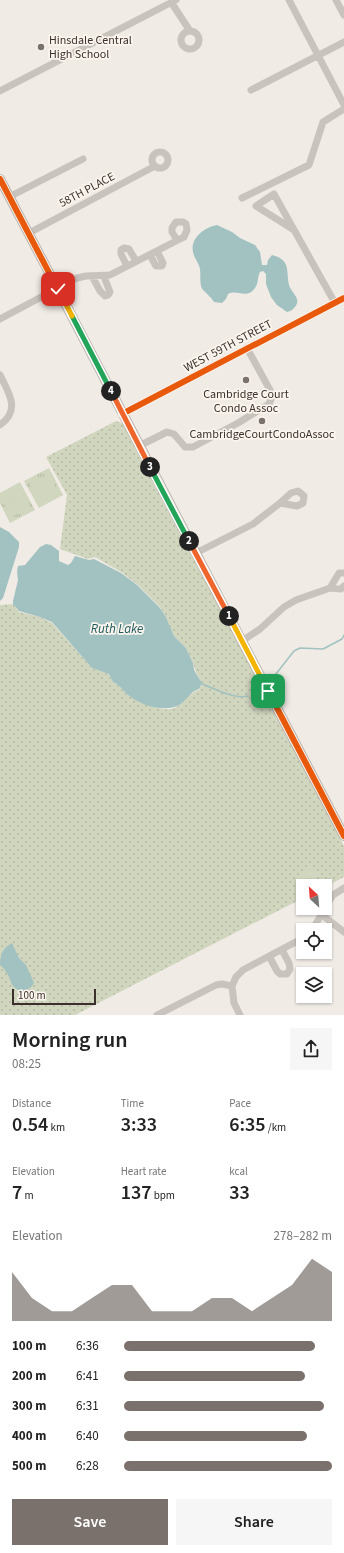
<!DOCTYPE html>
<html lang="en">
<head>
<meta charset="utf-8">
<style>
	body { margin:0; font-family:"Source Sans 3",sans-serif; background:#f6f6f6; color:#222; height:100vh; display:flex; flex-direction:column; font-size:15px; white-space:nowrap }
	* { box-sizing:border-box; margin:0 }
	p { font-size:13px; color:#767676 }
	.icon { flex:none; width:22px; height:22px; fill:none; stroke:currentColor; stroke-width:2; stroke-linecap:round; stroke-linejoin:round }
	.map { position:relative; height:1015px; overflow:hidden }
	.details { display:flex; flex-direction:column; background:#fff; flex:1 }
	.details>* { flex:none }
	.needle { width:26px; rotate:334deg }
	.controls { position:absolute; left:296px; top:879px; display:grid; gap:8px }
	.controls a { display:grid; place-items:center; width:36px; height:36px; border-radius:0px; background:#fff; box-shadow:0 1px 3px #0004; font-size:20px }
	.scale { position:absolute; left:12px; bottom:10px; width:84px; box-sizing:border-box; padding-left:4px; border:2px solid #3b302b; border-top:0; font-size:11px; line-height:14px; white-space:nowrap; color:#3b302b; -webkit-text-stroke:3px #fbf5ee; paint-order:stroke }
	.pin { position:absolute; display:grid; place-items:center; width:34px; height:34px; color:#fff; margin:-17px; border-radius:8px; box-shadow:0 2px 6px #0006 }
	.km { position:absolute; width:20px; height:20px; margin:-10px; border-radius:50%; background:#222; color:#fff; font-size:11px; line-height:20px; text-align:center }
	.round { display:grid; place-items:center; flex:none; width:42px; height:42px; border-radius:0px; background:#f6f6f6 }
	.head { display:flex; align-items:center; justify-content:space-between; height:68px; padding:0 12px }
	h1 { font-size:22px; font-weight:600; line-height:30px }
	.stats { display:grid; grid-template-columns:repeat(3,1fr); gap:6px; height:68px; padding:4px 12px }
	.stats div { display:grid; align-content:center }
	.stats b { font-size:20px; font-weight:600 }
	.stats small { font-size:11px; font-weight:400 }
	.stats p { font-size:11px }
	.chart { height:112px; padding:8px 12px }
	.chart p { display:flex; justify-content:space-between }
	.chart svg { width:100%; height:72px; margin-top:4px; fill:#7a716c; opacity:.7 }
	.primary-button { display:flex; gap:8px; margin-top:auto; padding:8px 12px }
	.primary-button a { flex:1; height:46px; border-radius:0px; background:#7a716c; color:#fff; font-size:16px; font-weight:600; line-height:46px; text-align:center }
	.primary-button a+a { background:#f6f6f6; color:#222 }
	ul { padding:0 12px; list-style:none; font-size:13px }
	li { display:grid; grid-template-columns:64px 48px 1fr; align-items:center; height:30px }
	li i { height:10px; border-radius:5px; background:#7a716c }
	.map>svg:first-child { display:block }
	.grass { fill:url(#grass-dots) }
	.park { fill:url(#park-tufts) }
	.garden { fill:#d1d6bf }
	.water { fill:#a1c2c1 }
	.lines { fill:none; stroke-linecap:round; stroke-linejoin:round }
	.stream { stroke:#a1c2c1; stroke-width:1.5 }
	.street { stroke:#c9c3be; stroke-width:7 }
	.secondary { stroke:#bab3ae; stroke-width:10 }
	.cycleway-casing { stroke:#fbf5ee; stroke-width:8 }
	.cycleway { stroke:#e8590c; stroke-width:6 }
	.split-1-casing { stroke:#fff; stroke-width:8 }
	.split-2-casing { stroke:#fff; stroke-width:8 }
	.split-3-casing { stroke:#fff; stroke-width:8 }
	.split-4-casing { stroke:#fff; stroke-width:8 }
	.split-5-casing { stroke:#fff; stroke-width:8 }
	.split-6-casing { stroke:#fff; stroke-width:8 }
	.split-1 { stroke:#f5b400; stroke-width:5 }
	.split-2 { stroke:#f0652b; stroke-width:5 }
	.split-3 { stroke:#22a559; stroke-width:5 }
	.split-4 { stroke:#f0652b; stroke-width:5 }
	.split-5 { stroke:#22a559; stroke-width:5 }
	.split-6 { stroke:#f5b400; stroke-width:5 }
	.poi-dot { fill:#7a716c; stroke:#fbf5ee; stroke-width:1.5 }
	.labels { text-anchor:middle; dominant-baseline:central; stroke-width:3.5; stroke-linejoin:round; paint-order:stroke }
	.poi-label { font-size:12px; fill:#3b302b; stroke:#fbf5ee }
	.street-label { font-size:12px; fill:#3b302b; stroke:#fbf5ee }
	.water-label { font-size:13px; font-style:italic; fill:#1f5a5e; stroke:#fbf5ee }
</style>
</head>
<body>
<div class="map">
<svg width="344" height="1015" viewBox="0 0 344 1015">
	<defs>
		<pattern id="grass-dots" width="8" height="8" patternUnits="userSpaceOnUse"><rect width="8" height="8" fill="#d1d6bf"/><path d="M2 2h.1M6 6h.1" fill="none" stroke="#b4b8a4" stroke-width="1.8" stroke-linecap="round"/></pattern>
		<pattern id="park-tufts" width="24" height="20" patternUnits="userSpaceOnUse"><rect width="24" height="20" fill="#d1d6bf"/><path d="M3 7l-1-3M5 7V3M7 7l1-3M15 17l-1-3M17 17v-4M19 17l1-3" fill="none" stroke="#b4b8a4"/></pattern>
	</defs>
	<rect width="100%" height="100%" fill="#f0ebe5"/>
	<path class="grass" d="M116 421 123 424 344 846V877L325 887 303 886V898L75 1015H0V605L13 604 19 612 40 617 52 623 92 668 109 674 113 682C119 684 122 690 127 694 136 702 160 711 171 709 184 706 189 692 199 690L202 683 195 670 193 662 186 648 174 636 166 617 160 607 138 585 121 572 95 557 88 559 60 549 67 495 46 457Z"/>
	<path class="park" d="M49 468 63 495 39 508 24 481Z
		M20 482 35 510 10 523 0 503V493Z"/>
	<path class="garden" d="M49 474 58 492 50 496 41 479Z
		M38 480 47 498 39 502 30 484Z
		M21 489 30 507 22 511 13 494Z
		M10 495 19 513 11 517 2 499Z
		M313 868 317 875 303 882 299 875Z"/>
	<path class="water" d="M217 225 232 232 240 238 255 245 260 252 262 265H267L268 260 272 255C291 260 286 270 289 285 291 293 302 298 295 307 292 310 291 311 287 312L277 305 271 297 266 284V274L263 271 260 272C257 277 259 283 255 288 246 300 238 289 228 294L226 299 222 303 214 302C211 297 207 294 203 290 199 285 201 276 200 269 199 263 194 258 193 252 190 238 205 227 217 225Z
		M0 527 9 532 19 542V547L3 598 0 601Z
		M46 544 51 545 59 551V561L68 565 71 563 75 556 89 560 94 559 121 573 137 585 160 608 166 617 174 636 186 648 193 663 194 670 202 683 199 689C190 691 186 703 177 706 162 712 139 705 127 694 122 690 119 684 113 682L109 674 92 668 52 622 40 617 19 611 13 604V601L18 580 17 571 18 566 25 565 40 547Z
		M12 943 19 958 26 965 34 983C29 991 20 994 13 986 10 982 10 976 6 972 5 969 2 967 0 965 0 954 3 948 12 943Z"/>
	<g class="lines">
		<path class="stream" d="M272 679 294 651 300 648 323 649 342 639 344 635
			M200 683C213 688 235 700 248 696"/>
		<path class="street" d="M289 0 344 105
			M336 0 344 15
			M171 2 190 31
			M181 40a9 9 0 1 1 18 0a9 9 0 1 1-18 0Z
			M251 90 344 42
			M0 91 176 0
			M152 160a8 8 0 1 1 16 0a8 8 0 1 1-16 0Z
			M9 197 83 159
			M242 198 309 165 323 122 344 109
			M294 230 256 206 274 194 331 296 335 303
			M29 233 155 166
			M150 255 156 266H162L163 263 157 251
			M127 266 121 254V250L124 248 129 249 136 261
			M92 276 100 291 105 296 108 295 110 292 104 277
			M0 319 77 278 86 276 110 275 178 240 184 237 187 230 186 224 183 222H176L172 228V232L177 240
			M0 375C9 393 21 410 0 425
			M122 414 344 298
			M139 446 167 432 174 434 185 447H193L238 423 269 404 272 397 270 390 247 348
			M196 553 253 524 280 503 297 506 303 503 304 496 298 491 291 493 280 503
			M330 588 339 573H344
			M242 641 260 629 284 607 296 600 330 588 341 589 344 586
			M325 907 333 895 344 888
			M322 915 344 932
			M312 930 323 912
			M269 956 277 971 280 974H287L290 969 289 963 282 950
			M232 986 236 977 243 970 303 938
			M232 986 234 1003 240 1015
			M157 1015 216 985 222 984 232 986"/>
		<path class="secondary" d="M0 179 344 836"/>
		<g class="cycleway-casing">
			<path id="cycleway" d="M0 179 344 836
				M122 414 344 298"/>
		</g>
		<use href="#cycleway" class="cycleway"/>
	</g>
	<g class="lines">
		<g class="split-1-casing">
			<path id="split-1" d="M229 616 268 691"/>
		</g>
		<g class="split-2-casing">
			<path id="split-2" d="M189 541 229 616"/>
		</g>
		<g class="split-3-casing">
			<path id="split-3" d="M150 467 189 541"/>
		</g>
		<g class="split-4-casing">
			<path id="split-4" d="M111 391 150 467"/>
		</g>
		<g class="split-5-casing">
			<path id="split-5" d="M72 316 111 391"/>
		</g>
		<g class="split-6-casing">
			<path id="split-6" d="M58 289 72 316"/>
		</g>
		<use href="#split-1" class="split-1"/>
		<use href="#split-2" class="split-2"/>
		<use href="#split-3" class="split-3"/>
		<use href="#split-4" class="split-4"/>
		<use href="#split-5" class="split-5"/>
		<use href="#split-6" class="split-6"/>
	</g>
	<g class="poi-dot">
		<circle cx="41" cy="47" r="4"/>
		<circle cx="246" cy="380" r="4"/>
		<circle cx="262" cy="421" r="4"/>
	</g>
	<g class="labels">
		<g class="poi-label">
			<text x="49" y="40" text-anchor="start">Hinsdale Central<tspan x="49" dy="14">High School</tspan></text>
			<text x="246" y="394">Cambridge Court<tspan x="246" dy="14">Condo Assoc</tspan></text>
			<text x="262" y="434">CambridgeCourtCondoAssoc</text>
		</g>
		<g class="street-label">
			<text transform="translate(87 190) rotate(-28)">58TH PLACE</text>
			<text transform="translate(228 346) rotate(-28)">WEST 59TH STREET</text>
		</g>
		<g class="water-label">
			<text x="117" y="629">Ruth Lake</text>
		</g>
	</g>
</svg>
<div class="controls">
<a><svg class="needle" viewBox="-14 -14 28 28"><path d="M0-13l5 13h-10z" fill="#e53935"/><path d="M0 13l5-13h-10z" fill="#767676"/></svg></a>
<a><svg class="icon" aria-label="locate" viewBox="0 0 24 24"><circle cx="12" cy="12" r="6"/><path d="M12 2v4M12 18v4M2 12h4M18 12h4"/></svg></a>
<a><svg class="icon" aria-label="layers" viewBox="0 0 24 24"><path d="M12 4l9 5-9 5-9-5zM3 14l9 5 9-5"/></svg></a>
</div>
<div class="scale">100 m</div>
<div class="pin" style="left:268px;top:691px;background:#1e9e55"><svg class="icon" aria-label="arrive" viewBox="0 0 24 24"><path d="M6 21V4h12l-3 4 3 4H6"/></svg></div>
<div class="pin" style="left:58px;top:289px;background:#d93025"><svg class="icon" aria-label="check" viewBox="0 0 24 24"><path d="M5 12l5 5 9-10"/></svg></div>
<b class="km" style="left:229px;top:616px">1</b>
<b class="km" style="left:189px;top:541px">2</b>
<b class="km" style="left:150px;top:467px">3</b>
<b class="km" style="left:111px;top:391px">4</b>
</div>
<section class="details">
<div class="head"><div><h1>Morning run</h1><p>08:25</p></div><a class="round"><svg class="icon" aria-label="share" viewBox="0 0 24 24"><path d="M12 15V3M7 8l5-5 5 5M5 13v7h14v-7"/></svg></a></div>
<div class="stats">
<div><p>Distance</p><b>0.54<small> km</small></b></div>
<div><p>Time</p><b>3:33</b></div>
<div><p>Pace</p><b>6:35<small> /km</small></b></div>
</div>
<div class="stats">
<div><p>Elevation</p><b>7<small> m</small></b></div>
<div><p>Heart rate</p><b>137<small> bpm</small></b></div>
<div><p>kcal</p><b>33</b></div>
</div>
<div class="chart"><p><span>Elevation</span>278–282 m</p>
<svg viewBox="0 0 160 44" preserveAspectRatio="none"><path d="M0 44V14L10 30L20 38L30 38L40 30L50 22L60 22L70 38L80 38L90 38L100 30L110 30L120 38L130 30L140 22L150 6L160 14V44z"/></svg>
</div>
<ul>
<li><b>100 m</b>6:36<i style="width:92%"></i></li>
<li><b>200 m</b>6:41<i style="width:87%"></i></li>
<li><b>300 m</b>6:31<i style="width:96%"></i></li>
<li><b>400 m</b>6:40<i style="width:88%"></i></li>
<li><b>500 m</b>6:28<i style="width:100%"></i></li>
</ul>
<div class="primary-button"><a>Save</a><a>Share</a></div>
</section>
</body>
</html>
